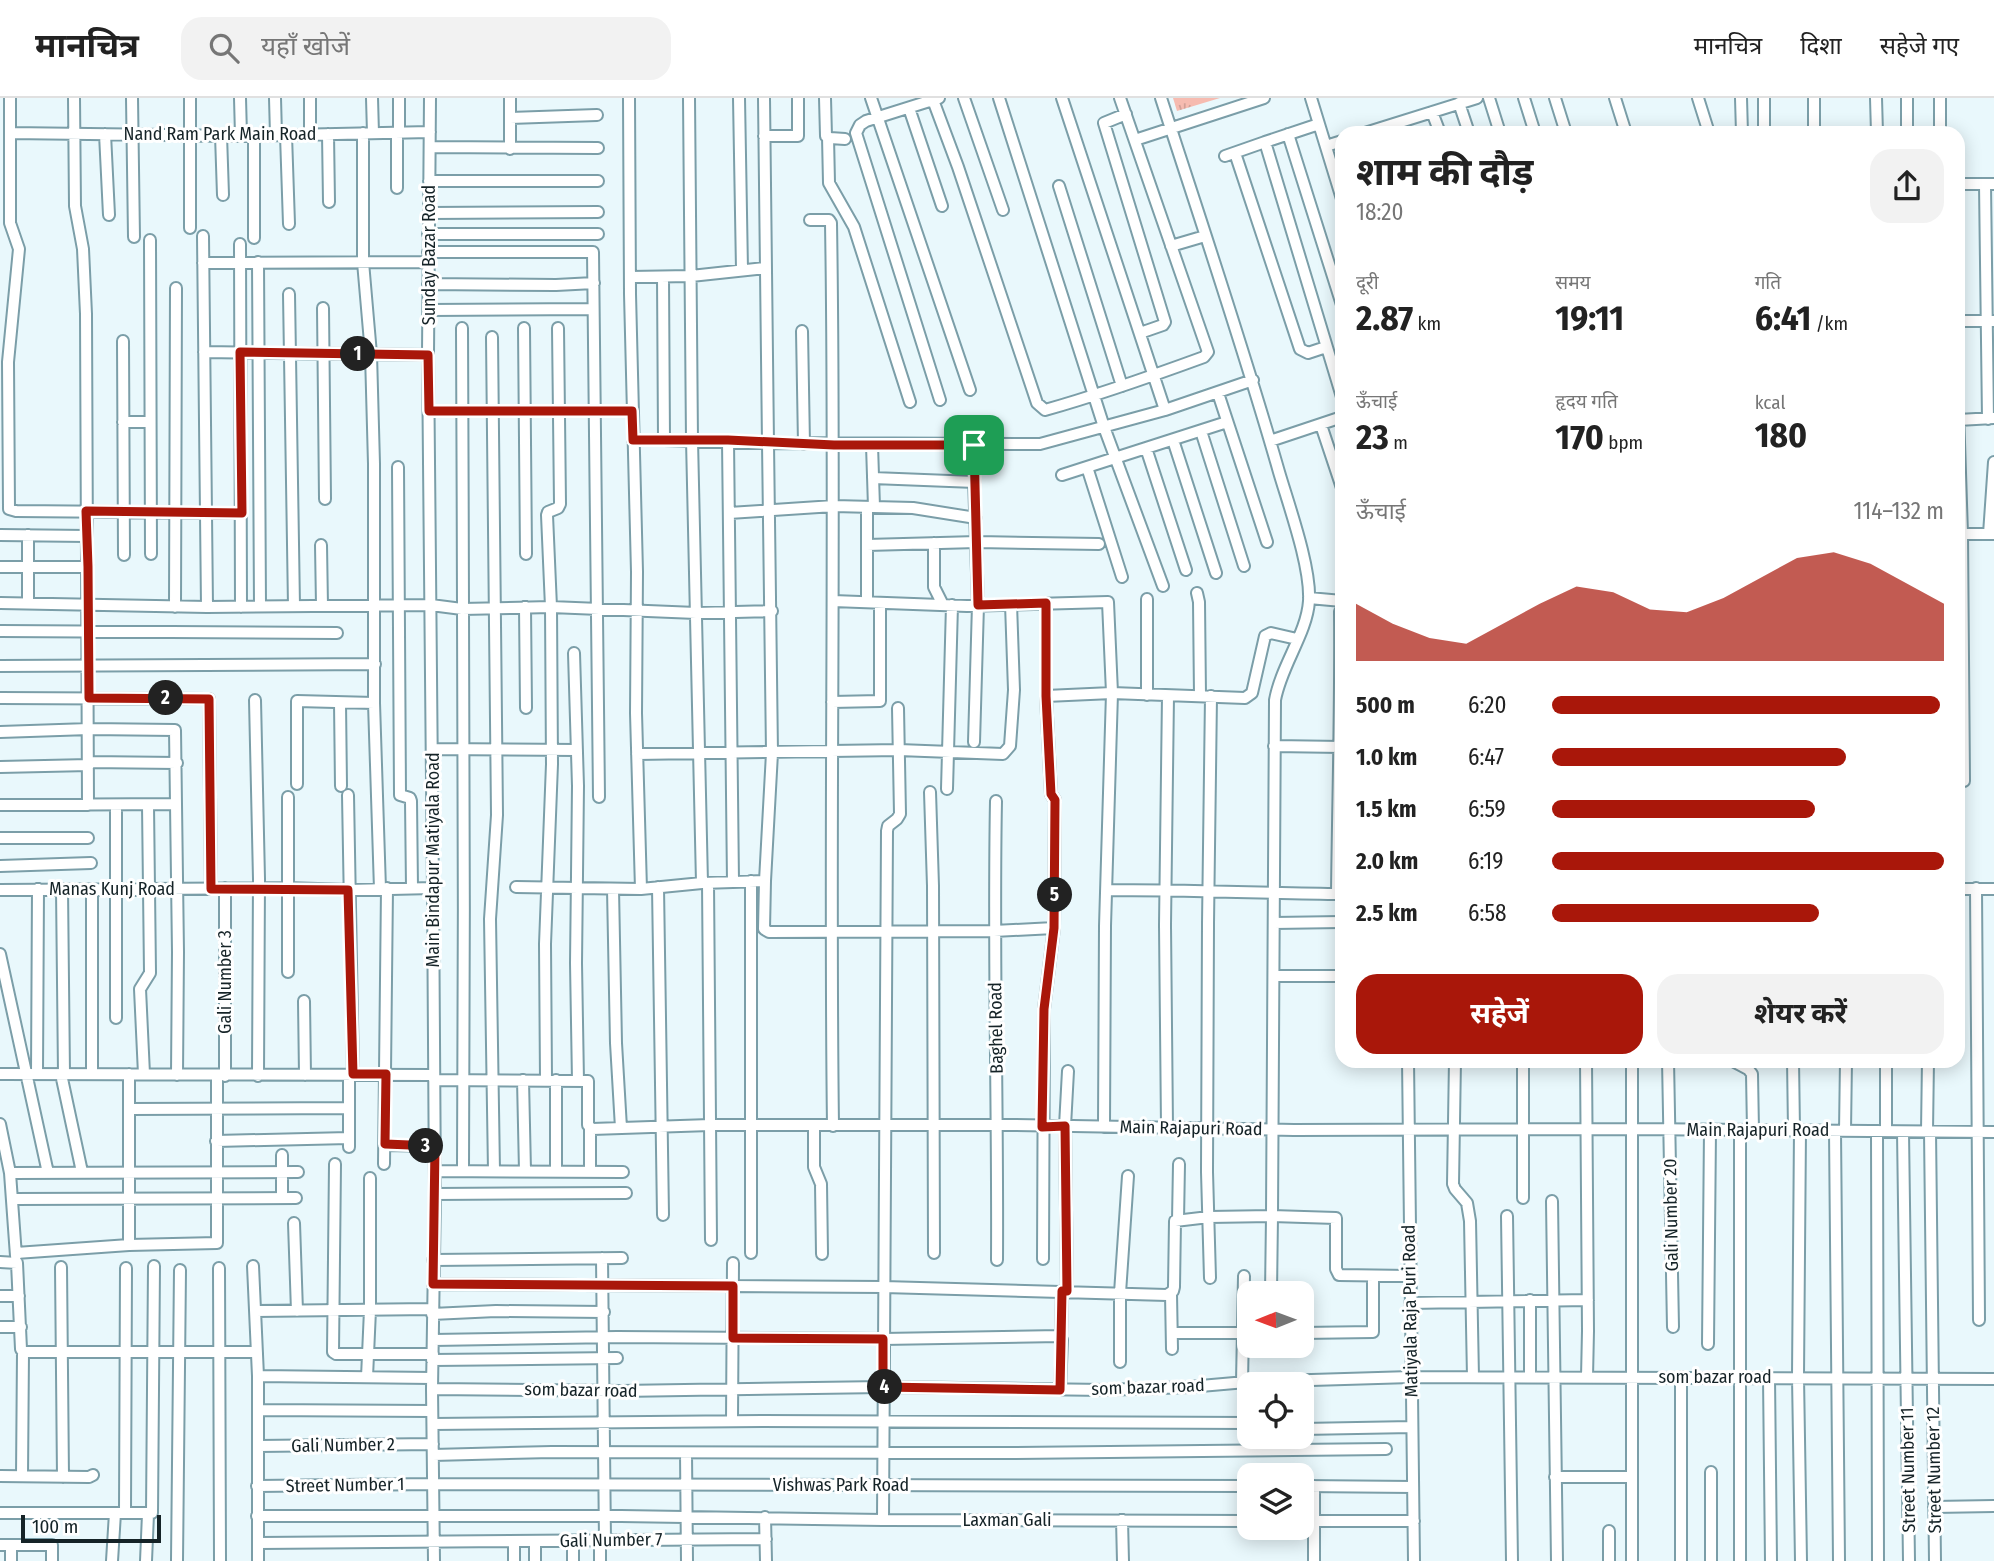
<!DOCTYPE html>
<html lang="hi">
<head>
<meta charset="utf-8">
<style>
	body { margin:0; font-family:"Fira Sans Condensed","Noto Sans Devanagari",sans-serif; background:#f2f2f2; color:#222; height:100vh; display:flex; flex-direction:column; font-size:26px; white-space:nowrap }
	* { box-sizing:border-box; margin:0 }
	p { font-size:23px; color:#767676 }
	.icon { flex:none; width:38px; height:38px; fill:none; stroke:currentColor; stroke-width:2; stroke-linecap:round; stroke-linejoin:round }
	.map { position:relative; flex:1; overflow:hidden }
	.panel { position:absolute; left:1335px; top:28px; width:630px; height:942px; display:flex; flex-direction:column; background:#fff; border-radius:21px; box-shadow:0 4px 18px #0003 }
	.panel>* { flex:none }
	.needle { width:46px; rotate:269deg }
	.controls { position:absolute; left:1237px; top:1183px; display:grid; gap:14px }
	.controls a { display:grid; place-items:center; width:77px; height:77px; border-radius:14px; background:#fff; box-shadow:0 4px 18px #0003; font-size:35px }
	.scale { position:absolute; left:21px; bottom:18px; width:140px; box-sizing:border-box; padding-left:7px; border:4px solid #152327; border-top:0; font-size:19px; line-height:24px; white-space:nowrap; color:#152327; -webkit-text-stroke:5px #fff; paint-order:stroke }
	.pin { position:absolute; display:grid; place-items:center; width:60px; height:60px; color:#fff; margin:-30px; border-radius:14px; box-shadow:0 4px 10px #0006 }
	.km { position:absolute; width:35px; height:35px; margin:-18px; border-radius:50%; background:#222; color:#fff; font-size:19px; line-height:35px; text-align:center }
	.round { display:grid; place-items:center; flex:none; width:74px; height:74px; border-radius:21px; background:#f2f2f2 }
	.overview { display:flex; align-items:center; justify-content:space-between; height:119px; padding:0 21px }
	h1 { font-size:38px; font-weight:700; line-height:52px }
	.stats { display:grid; grid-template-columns:repeat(3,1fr); gap:10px; height:119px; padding:7px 21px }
	.stats div { display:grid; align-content:center }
	.stats b { font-size:35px; font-weight:700 }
	.stats small { font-size:19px; font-weight:400 }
	.stats p { font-size:19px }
	.chart { height:196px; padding:14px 21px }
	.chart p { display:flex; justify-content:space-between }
	.chart svg { width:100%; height:126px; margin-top:7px; fill:#a9170a; opacity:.7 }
	.button { display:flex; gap:14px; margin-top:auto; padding:14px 21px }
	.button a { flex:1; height:80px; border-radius:21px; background:#a9170a; color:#fff; font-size:28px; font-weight:700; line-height:80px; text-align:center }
	.button a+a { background:#f2f2f2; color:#222 }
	ul { padding:0 21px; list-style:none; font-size:23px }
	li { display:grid; grid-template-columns:112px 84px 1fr; align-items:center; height:52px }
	li i { height:18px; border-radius:9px; background:#a9170a }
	header { display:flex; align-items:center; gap:42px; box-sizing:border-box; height:98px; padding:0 35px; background:#fff; border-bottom:2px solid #e0e0e0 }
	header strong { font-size:33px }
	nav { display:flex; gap:38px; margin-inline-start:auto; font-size:24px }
	.search { width:490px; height:63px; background:#f2f2f2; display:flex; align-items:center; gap:18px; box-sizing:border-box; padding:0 24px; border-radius:21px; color:#767676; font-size:26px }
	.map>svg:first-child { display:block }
	.park { fill:url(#park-tufts) }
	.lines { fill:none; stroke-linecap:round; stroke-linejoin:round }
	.street-casing { stroke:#7b9ea8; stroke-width:14 }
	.street { stroke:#fff; stroke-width:10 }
	.route-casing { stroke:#fff; stroke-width:14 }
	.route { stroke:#a9170a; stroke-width:9 }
	.labels { text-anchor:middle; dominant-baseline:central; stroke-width:6; stroke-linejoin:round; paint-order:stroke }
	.street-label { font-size:18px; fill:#152327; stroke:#fff }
</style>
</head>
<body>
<header>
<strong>मानचित्र</strong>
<div class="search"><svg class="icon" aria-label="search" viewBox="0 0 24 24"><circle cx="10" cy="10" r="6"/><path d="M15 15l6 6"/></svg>यहाँ खोजें</div>
<nav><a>मानचित्र</a><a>दिशा</a><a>सहेजे गए</a></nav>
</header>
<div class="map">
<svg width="1994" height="1463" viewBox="0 0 1994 1463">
	<defs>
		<pattern id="park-tufts" width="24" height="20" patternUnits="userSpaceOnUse" patternTransform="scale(1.75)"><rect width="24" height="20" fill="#f6bbb0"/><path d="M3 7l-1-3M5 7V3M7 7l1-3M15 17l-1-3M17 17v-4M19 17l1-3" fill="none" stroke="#d2a097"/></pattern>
	</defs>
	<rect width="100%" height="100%" fill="#e9f8fc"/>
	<path class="park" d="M1173 0H1220L1177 13Z"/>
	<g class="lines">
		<g class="street-casing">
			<path id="street" d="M10 0V125L19 151 8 264 9 411 16 413 241 415
				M74 0 75 108 83 151 86 216 88 707
				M132 0 134 139
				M240 0 241 37
				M275 0 276 37
				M310 0V36
				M372 0 373 35
				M399 0V34
				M430 0 428 257 433 790 435 1096 432 1291 434 1463
				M510 0V51
				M629 0 630 196 637 474 636 615 641 791
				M689 0 692 342 702 785
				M739 0 742 172
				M825 0 826 38 830 40 845 41
				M871 0 970 292
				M939 0 866 23 860 27 856 35 940 302
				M964 0 1003 112
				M999 0 1104 329 1163 488
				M1062 0 1165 312
				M1311 0 1342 101
				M1489 0 1500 35
				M1524 0 1535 35
				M1555 0 1566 35
				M1615 0 1626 35
				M1698 0 1709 35
				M1741 0 1742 35
				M1764 0V31
				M1876 0 1877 35
				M1907 0V35
				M933 2 958 69 1037 305 1045 312C1099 297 1152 278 1204 259L1208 254 1120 0
				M1459 5 1469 35
				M909 10 942 108
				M1432 14 1440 35
				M1126 16 1104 25 1165 224 1163 227 1140 235
				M510 20 597 17
				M1319 26 1265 44 1342 299
				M10 35 246 38 430 34
				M363 35V164L371 256 374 366V605L380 791
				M1365 35 1477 0
				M1814 35V0
				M1938 35 1940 31V0
				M105 36 109 117
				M328 36 329 104
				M1288 36 1342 207
				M221 37 223 97
				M254 37V140
				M286 37 289 126
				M764 38H798V0
				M828 39 829 85 854 129 910 304
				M1135 42 1264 0
				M1326 48 1342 43
				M430 49 598 50
				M1235 55 1300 251 1308 255 1326 249
				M1225 58 1265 44
				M429 83H598
				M1958 86H1994
				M1985 86 1988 321
				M1059 88 1122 288
				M397 90V34
				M429 115 598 114
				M810 122H829L831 125C836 426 829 727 833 1028
				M190 130V0
				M428 136H598
				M203 138 207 509
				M150 142 151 456
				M240 146 241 509
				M1171 148 1205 138
				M428 154H593L599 699
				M258 164 260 508
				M203 165 428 164
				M630 179 691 178 765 170
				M428 186 556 187 594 185
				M289 196 294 508
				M323 210 325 401
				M429 212 592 211
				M1958 223H1994
				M462 230C463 511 465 792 463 1073
				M524 230 526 456
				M802 233 804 346
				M492 239 497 717 490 821 494 1073
				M123 243 124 457
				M204 254 428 257
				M1218 295 1267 444
				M429 313H632
				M1958 313 1962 436 1964 683
				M1958 322 1994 320
				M123 324H150
				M1321 327 1342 390
				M1201 333 1244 468
				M633 342H664L663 179
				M664 342 768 345 764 0
				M1173 342 1216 475
				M728 343 733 784
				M1270 343 1342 319
				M872 347 874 409
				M973 347 978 507 974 644
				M1146 350 1186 472
				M398 369 400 697 410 700 411 703 412 790
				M1087 369 1122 479
				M1062 377 1227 324
				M873 380 975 384
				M729 415 834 408 913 410 976 420
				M1958 436H1994
				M1989 436 1994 364
				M0 437 87 438
				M934 445V489L943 507
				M321 447 322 508
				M867 447 977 444 1099 446
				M0 469H88
				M1197 495 1199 504 1200 598
				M1309 500 1342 503
				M1147 501V597
				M833 503 967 508 1108 504 1112 595 1105 828 1104 1029
				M867 504V409
				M0 505 207 509 431 507 462 511 551 509 696 515 772 513
				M28 505V437
				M175 509 176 190
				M525 509 526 610
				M0 533 337 535
				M574 555 578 688 576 865 578 983
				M0 568 375 566
				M1046 598 1112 595 1245 600 1252 595 1265 538 1271 535 1297 541
				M0 600 209 601 211 791
				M255 602 259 781 258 978
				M832 604 880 603V505
				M340 605 341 688
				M0 634 89 631 175 632 178 854 177 977
				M1274 648 1342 649
				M432 651 577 652
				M637 656 899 652 1003 656 1010 648 1014 592 1011 506
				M89 664 177 665
				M0 669 89 667
				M297 686V603L374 605
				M947 691 952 507
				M930 694 933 788 934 1155
				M348 697 353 977
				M996 703C993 856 998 1009 997 1162
				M0 707 176 706
				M0 740H88
				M0 768 91 765
				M765 783 772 655 768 345 1040 346 1165 312 1253 282
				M708 785 711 1142
				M516 789 641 791 702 785 765 783 764 831 769 834 994 833 1054 830
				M658 789 663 1117
				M225 790V978
				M1976 790 1979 1222
				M62 791 64 976
				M613 791 616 945 621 1030
				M1958 791H1994
				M0 792 288 790 348 792 433 790
				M1106 792C1185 792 1264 795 1342 796
				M1337 796C1338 702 1341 608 1340 514L1342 508
				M1274 825 1342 824
				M0 856 48 1075
				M288 874V699
				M1274 878H1342
				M304 903 305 977
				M116 920V707
				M1408 962 1414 1463
				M1455 962 1453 1086 1455 1091 1467 1105 1470 1123 1473 1279
				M1586 962 1588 1233 1587 1279
				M1668 962 1673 1229
				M1731 962 1748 971 1752 976 1753 1032
				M1793 962 1794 1032
				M1886 962V1033
				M0 976 434 977
				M37 976 38 791
				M61 976 82 1074
				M92 976V791
				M129 976V1147
				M144 976 140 891 150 875 148 707
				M349 977V1049
				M434 982 588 983V1027L592 1031 710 1027H1012L1294 1032 1632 1031 1994 1034
				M523 982 525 1073
				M546 982 545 846 552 666 551 509 547 417 548 414 558 410 560 406 558 230
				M129 1011 349 1010
				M0 1026 10 1075 16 1158
				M814 1028V1069L821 1086 822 1156
				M1167 1029 1165 827 1168 598
				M590 1030V1074
				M1740 1032V1463
				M1800 1032 1798 1279 1801 1463
				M1835 1033 1839 1463
				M1845 1033 1846 962
				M1877 1033 1878 1463
				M1927 1033 1928 962
				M1930 1033 1935 1463
				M1903 1034 1909 1463
				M216 1043 349 1040
				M385 1047 435 1048
				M335 1066 333 1254 336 1256H433
				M384 1066 387 790
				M435 1073 623 1074
				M556 1073V982
				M10 1075 298 1074
				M435 1096 626 1095
				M282 1100V1057
				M1523 1100V962
				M13 1101 296 1100
				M1552 1103 1557 1463
				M1507 1118 1512 1463
				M1178 1122 1179 1066
				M294 1125 297 1213
				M16 1155 129 1147 217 1145V977
				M751 1155V783
				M602 1160 605 1443
				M1043 1161 1044 911 1054 830 1055 702 1051 696 1046 598V505
				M433 1162 622 1160
				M0 1164 17 1165 21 1251 23 1254H257
				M253 1168 258 1278V1463
				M61 1169 63 1379
				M219 1170 220 1463
				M1210 1180 1207 1074 1208 826 1211 598
				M433 1186 884 1189 1167 1197 1173 1193 1174 1189 1175 1123 1209 1119 1272 1118 1275 602C1281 568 1307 535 1309 503 1311 469 1289 408 1279 374 1243 248 1201 124 1161 0
				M1067 1193 1065 1028 1068 973
				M1271 1195 1272 1118 1336 1120V1171L1339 1177 1410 1178
				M1171 1196 1172 1251
				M0 1198H19
				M1410 1205 1588 1202
				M255 1213 432 1211
				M432 1216 496 1213 604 1214
				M0 1229H21
				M1172 1235H1249
				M1302 1235 1373 1234V1178
				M1061 1239 1062 1193
				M433 1242 617 1239 883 1241 1060 1238 1062 1242 1060 1292
				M1708 1246 1710 1032
				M432 1262 617 1260
				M1120 1264V1195L1128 1078
				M258 1278 432 1280
				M367 1279 370 1212V1080
				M1530 1279V1202
				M1681 1279V1463
				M1769 1279 1771 1463
				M1242 1284 1244 1178
				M432 1291 621 1293 883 1289 1104 1292 1189 1289 1246 1284 1411 1279 1994 1281
				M258 1312 432 1313
				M732 1323 733 1165
				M433 1326 762 1323 1250 1325
				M1302 1331 1412 1329
				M258 1348 433 1346
				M686 1355 687 1463
				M433 1357 552 1354 1010 1355 1386 1351
				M1711 1374V1463
				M0 1378 89 1379 93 1377
				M22 1378 23 1254
				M1555 1379H1632
				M257 1388 433 1386 1250 1388
				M1302 1388 1413 1389
				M1314 1388V1463
				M1934 1409 1994 1408
				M0 1415H152L154 1168
				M125 1415 126 1170
				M257 1418H621L883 1422 1250 1423
				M765 1419 766 1463
				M883 1422 887 733 888 728 897 721 900 716 898 610
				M1122 1422 1123 1463
				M1302 1423H1414
				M514 1443V1463
				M259 1445 766 1441
				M0 1447H52V1463
				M11 1447V1463
				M112 1463 115 1415
				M146 1463 148 1416
				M177 1463 180 1172
				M535 1463V1443
				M573 1463V1443
				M600 1463V1443
				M1609 1463V1433
				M1632 1463V962"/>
		</g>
		<use href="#street" class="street"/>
	</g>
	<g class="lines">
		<g class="route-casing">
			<path id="route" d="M240 254 428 257 429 313H632L633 342H728L834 347H974L978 507 1046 505V598L1051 696 1055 702 1054 830 1044 911 1042 1029 1065 1028 1067 1193H1062L1060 1292 883 1289V1241L733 1240V1188L433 1186 435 1048 385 1046 386 976H353L348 792 211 791 209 601 89 600 88 469 86 413 242 415Z"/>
		</g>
		<use href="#route" class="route"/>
	</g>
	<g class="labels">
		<g class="street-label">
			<text x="220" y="36">Nand Ram Park Main Road</text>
			<text transform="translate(429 157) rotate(-90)">Sunday Bazar Road</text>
			<text transform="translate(433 762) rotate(-90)">Main Bindapur Matiyala Road</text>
			<text x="112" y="791">Manas Kunj Road</text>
			<text transform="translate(225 884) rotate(-90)">Gali Number 3</text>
			<text transform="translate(996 930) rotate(-91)">Baghel Road</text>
			<text transform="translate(1191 1030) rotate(1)">Main Rajapuri Road</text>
			<text x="1758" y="1032">Main Rajapuri Road</text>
			<text transform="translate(1671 1117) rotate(-91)">Gali Number 20</text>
			<text transform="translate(1410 1213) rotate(-91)">Matiyala Raja Puri Road</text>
			<text x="1715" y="1279">som bazar road</text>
			<text transform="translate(1148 1289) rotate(-2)">som bazar road</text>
			<text transform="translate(581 1292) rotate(1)">som bazar road</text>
			<text transform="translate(343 1347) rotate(-1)">Gali Number 2</text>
			<text transform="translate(1908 1372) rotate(-91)">Street Number 11</text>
			<text transform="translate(1934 1372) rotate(-91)">Street Number 12</text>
			<text transform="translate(345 1387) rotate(-1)">Street Number 1</text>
			<text x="841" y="1387">Vishwas Park Road</text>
			<text x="1007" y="1422">Laxman Gali</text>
			<text transform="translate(611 1442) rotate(-1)">Gali Number 7</text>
		</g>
	</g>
</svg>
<div class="controls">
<a><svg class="needle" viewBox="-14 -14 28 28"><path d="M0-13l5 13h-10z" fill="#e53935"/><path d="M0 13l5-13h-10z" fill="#767676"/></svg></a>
<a><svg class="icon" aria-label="locate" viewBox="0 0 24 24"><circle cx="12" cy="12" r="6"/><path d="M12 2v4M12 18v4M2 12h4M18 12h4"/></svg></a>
<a><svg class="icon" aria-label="layers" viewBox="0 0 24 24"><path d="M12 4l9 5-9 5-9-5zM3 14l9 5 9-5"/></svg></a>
</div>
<div class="scale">100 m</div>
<div class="pin" style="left:974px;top:347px;background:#1e9e55"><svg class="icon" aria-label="arrive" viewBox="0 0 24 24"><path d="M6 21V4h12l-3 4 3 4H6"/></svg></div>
<b class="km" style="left:358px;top:256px">1</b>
<b class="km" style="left:166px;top:600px">2</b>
<b class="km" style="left:426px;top:1048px">3</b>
<b class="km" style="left:885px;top:1289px">4</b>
<b class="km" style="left:1055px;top:797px">5</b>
<section class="panel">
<div class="overview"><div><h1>शाम की दौड़</h1><p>18:20</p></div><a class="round"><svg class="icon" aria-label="share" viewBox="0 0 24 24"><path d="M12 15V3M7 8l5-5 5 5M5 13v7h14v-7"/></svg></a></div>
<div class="stats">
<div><p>दूरी</p><b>2.87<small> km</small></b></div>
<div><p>समय</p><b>19:11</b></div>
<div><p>गति</p><b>6:41<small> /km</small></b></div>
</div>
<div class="stats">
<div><p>ऊँचाई</p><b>23<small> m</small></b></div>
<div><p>हृदय गति</p><b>170<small> bpm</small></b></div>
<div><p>kcal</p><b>180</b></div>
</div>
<div class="chart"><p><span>ऊँचाई</span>114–132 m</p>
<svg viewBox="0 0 160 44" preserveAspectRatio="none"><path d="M0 44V24L10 31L20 36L30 38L40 31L50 24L60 18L70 20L80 26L90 27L100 22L110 15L120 8L130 6L140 10L150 17L160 24V44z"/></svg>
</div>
<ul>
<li><b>500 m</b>6:20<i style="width:99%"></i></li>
<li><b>1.0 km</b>6:47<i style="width:75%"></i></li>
<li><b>1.5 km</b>6:59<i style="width:67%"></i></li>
<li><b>2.0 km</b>6:19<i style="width:100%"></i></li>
<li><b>2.5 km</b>6:58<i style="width:68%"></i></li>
</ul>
<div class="button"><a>सहेजें</a><a>शेयर करें</a></div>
</section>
</div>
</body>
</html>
